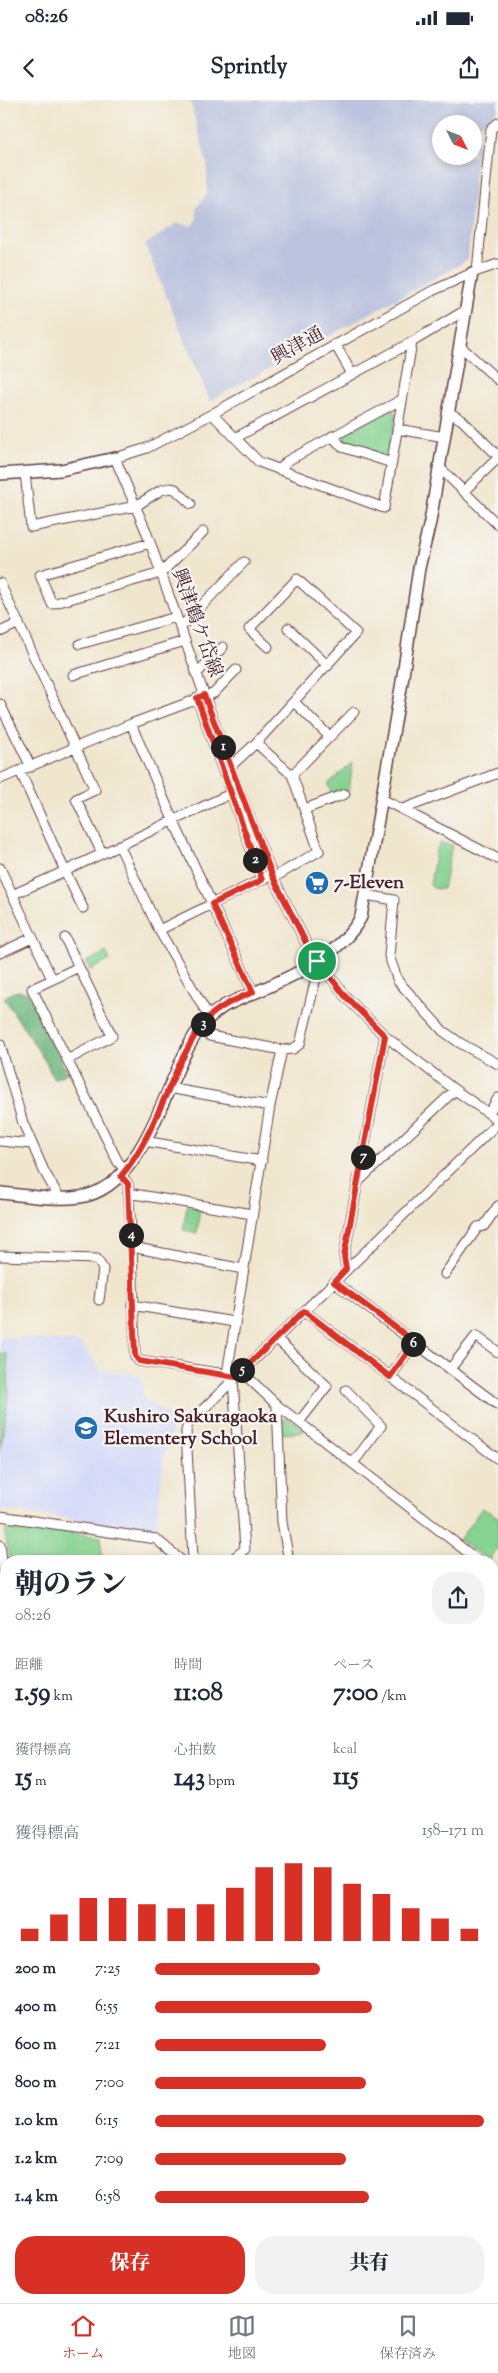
<!DOCTYPE html>
<html lang="ja">
<head>
<meta charset="utf-8">
<style>
	body { margin:0; font-family:"Sorts Mill Goudy","Noto Serif JP",serif; background:#f2f2f3; color:#1f2937; height:100vh; display:flex; flex-direction:column; font-size:19px; white-space:nowrap }
	* { box-sizing:border-box; margin:0 }
	p { font-size:16px; color:#747a83 }
	.icon { flex:none; width:28px; height:28px; fill:none; stroke:currentColor; stroke-width:2; stroke-linecap:round; stroke-linejoin:round }
	.map { position:relative; flex:1; overflow:hidden }
	.drawer { position:absolute; left:0px; top:1455px; width:499px; height:749px; display:flex; flex-direction:column; background:#fff; border-radius:20px 20px 0 0; box-shadow:0 2px 8px #0003 }
	.drawer>* { flex:none }
	.needle { width:32px; rotate:132deg }
	.controls { position:absolute; left:432px; top:15px; display:grid; gap:10px }
	.controls a { display:grid; place-items:center; width:50px; height:50px; border-radius:50%; background:#fff; box-shadow:0 2px 8px #0003; font-size:25px }
	.pin { position:absolute; display:grid; place-items:center; width:42px; height:42px; color:#fff; margin:-21px; border:2px solid #fff; border-radius:50%; box-shadow:0 1px 5px #0007 }
	.km { position:absolute; width:25px; height:25px; margin:-12px; border-radius:50%; background:#222; color:#fff; font-size:14px; line-height:25px; text-align:center }
	.round { display:grid; place-items:center; flex:none; width:52px; height:52px; border-radius:20px; background:#f2f2f3 }
	.summary { display:flex; align-items:center; justify-content:space-between; height:85px; padding:0 15px }
	h1 { font-size:28px; font-weight:800; line-height:38px }
	.stats { display:grid; grid-template-columns:repeat(3,1fr); gap:8px; height:85px; padding:5px 15px }
	.stats div { display:grid; align-content:center }
	.stats b { font-size:25px; font-weight:800 }
	.stats small { font-size:14px; font-weight:400 }
	.stats p { font-size:14px }
	.chart { height:140px; padding:10px 15px }
	.chart p { display:flex; justify-content:space-between }
	.chart svg { width:100%; height:90px; margin-top:5px; stroke:#d93025; stroke-width:6 }
	.action { display:flex; gap:10px; margin-top:auto; padding:10px 15px }
	.action a { flex:1; height:58px; border-radius:20px; background:#d93025; color:#fff; font-size:20px; font-weight:800; line-height:58px; text-align:center }
	.action a+a { background:#f2f2f3; color:#1f2937 }
	ul { padding:0 15px; list-style:none; font-size:16px }
	li { display:grid; grid-template-columns:80px 60px 1fr; align-items:center; height:38px }
	li i { height:12px; border-radius:6px; background:#d93025 }
	.status { display:flex; justify-content:space-between; align-items:center; height:35px; padding:0 25px; background:#fff; direction:ltr }
	.status svg { height:14px; fill:currentColor }
	header { display:flex; justify-content:space-between; align-items:center; height:65px; padding:0 15px; background:#fff; font-size:22px; font-weight:800 }
	.dock { display:flex; justify-content:space-around; align-items:center; height:70px; border-top:1px solid #e0e1e3; background:#fff; font-size:14px; color:#747a83 }
	.dock a { display:grid; justify-items:center; gap:2px }
	.dock .active { color:#d93025 }
	.map>svg:first-child { display:block }
	.built { fill:#d3d8f9 }
	.industrial { fill:#bcc3de; fill-rule:evenodd }
	.green { fill:#86d391; stroke:#68795e }
	.forest { fill:#6cb57b; stroke:#5b6a53 }
	.lines { fill:none; stroke-linecap:round; stroke-linejoin:round }
	.minor-casing { stroke:#633d43; stroke-width:11 }
	.tertiary-casing { stroke:#633d43; stroke-width:14 }
	.primary-casing { stroke:#633d43; stroke-width:18 }
	.minor { stroke:#fff; stroke-width:9 }
	.tertiary { stroke:#fff; stroke-width:11 }
	.primary { stroke:#fff; stroke-width:15 }
	.route-casing { stroke:#fff; stroke-width:10 }
	.route { stroke:#d93025; stroke-width:6 }
	.labels { text-anchor:middle; dominant-baseline:central; stroke-width:4.5; stroke-linejoin:round; paint-order:stroke }
	.street-label { font-size:19px; fill:#4a1f2b; stroke:#f6f6f2 }
	.poi-label { font-size:19px; font-weight:bold; fill:#4a1f2b; stroke:#f6f6f2; text-anchor:start }
</style>
</head>
<body>
<div class="status"><b>08:26</b><svg viewBox="0 0 49 12"><path d="M0 12V9h3v3zM5 12V6h3v6zM10 12V3h3v9zM15 12V0h3v12zM26 1h20v11H26zM47 4h2v5h-2z"/></svg></div>
<header><svg class="icon" aria-label="back" viewBox="0 0 24 24"><path d="M15 5l-7 7 7 7"/></svg>Sprintly<svg class="icon" aria-label="share" viewBox="0 0 24 24"><path d="M12 15V3M7 8l5-5 5 5M5 13v7h14v-7"/></svg></header>
<div class="map">
<svg width="498" height="2203" viewBox="0 0 498 2203">
	<rect width="100%" height="100%" fill="#f6f6f2"/>
	<filter id="ink" filterUnits="userSpaceOnUse"><feTurbulence type="fractalNoise" baseFrequency=".02" numOctaves="2"/><feDisplacementMap in="SourceGraphic" scale="10" xChannelSelector="R" yChannelSelector="G"/><feConvolveMatrix kernelMatrix="1 2 1 2 8 2 1 2 1" color-interpolation-filters="sRGB"/></filter>
	<filter id="wash" filterUnits="userSpaceOnUse"><feTurbulence type="fractalNoise" baseFrequency=".0096" numOctaves="4" result="noise"/><feDisplacementMap in="SourceGraphic" scale="20" xChannelSelector="R" yChannelSelector="G"/><feGaussianBlur stdDeviation="1.12" result="paint"/><feColorMatrix in="noise" values="0 0 0 0 0 0 0 0 0 0 0 0 0 0 0 0 0 1.4 0 .05"/><feComposite in="paint" operator="in"/></filter>
	<g filter="url(#wash)">
		<rect width="100%" height="100%" fill="#f0e6ce"/>
		<path class="built" d="M0 1236 81 1243 102 1271 140 1275 144 1299 172 1318 171 1337 164 1354 156 1431 0 1409Z"/>
		<path class="industrial" d="M190 0H498V9L478 28 468 160 210 301 145 145 177 123 191 126 197 119 196 108 207 94V64ZM441 24H474V56H441Z
			M493 2083 498 2087V2203H273L252 2198H492Z"/>
		<path class="green" d="M390 310 396 313 390 353 384 355 345 343 344 334Z
			M353 662 349 690 333 696 328 684Z
			M440 743 452 745 443 789 433 788 430 785 436 750Z
			M106 852 110 860 90 870 86 862Z
			M187 1106 200 1108 197 1133 183 1130Z
			M0 1254H7L9 1291 0 1352Z
			M287 1317 304 1329 303 1332 283 1334 282 1320Z
			M482 1408 498 1417V1447L489 1461 459 1440Z
			M9 1424 101 1437 102 1461H10L5 1433Z"/>
		<path class="forest" d="M18 891 28 893 67 973 53 979 47 964 4 898 9 894Z"/>
	</g>
	<g filter="url(#ink)">
		<g class="lines">
			<g class="minor-casing">
				<path id="minor" d="M498 164 472 173 432 191 212 314 147 348 115 358 146 431 230 667 272 775 309 849 345 896 385 936 455 990 498 1020
					M477 171 491 29 498 23
					M335 244 352 274
					M460 246 498 280
					M450 313 462 320 498 356
					M212 314 259 362 384 408 412 242 464 211
					M397 329 445 337
					M332 336 342 347 392 363
					M235 338 412 242
					M440 368 498 425
					M280 370 287 361 401 300
					M25 373 31 427 136 406 161 390 170 388 175 389 191 404
					M464 391 498 358
					M150 443 40 475 52 504 161 473 203 432
					M0 483 95 690 76 699 102 753
					M180 528 244 462
					M288 528 328 566
					M0 532 19 523
					M80 544 176 517
					M196 574 223 547
					M73 575 185 541
					M197 598 262 780
					M294 602 329 636
					M0 604 31 667
					M131 624 174 722 253 892
					M256 643 292 675 319 751 273 778
					M230 667 256 643 356 533 297 479 249 529 268 547
					M20 671 65 771 230 694
					M292 675 354 612
					M0 679 131 624 214 593 236 570
					M382 699 498 759
					M305 709 345 694
					M403 709 498 673
					M119 745 159 830 209 917
					M0 768 52 879
					M12 795 65 771 83 808
					M366 795 394 800 389 856 398 881 443 931 460 943 498 964
					M159 830 267 777
					M65 838 112 936 69 959
					M0 853 32 838
					M79 867 32 889 118 1062 126 1070
					M199 929 210 936 282 950 293 949 300 944 316 878 317 861
					M0 944 23 1023 44 1071 59 1097
					M168 988 270 1006
					M489 1013 498 998
					M0 1041 32 1044
					M144 1041 262 1061
					M121 1075 128 1084 132 1147 135 1256 139 1261 231 1275
					M359 1081 455 990
					M128 1093 252 1114
					M132 1147 243 1169
					M0 1156 97 1159 103 1169 99 1200
					M346 1169 344 1156 385 936
					M445 1174 478 1127 484 1126 498 1106
					M334 1182 498 1305
					M132 1205 234 1222
					M304 1211 498 1359
					M277 1239 327 1286 299 1322
					M450 1269 476 1236 498 1252
					M241 1271 277 1305 479 1461
					M227 1274 270 1006 282 950
					M390 1277 415 1242
					M346 1290 381 1326 353 1363
					M277 1305 282 1422 289 1461
					M0 1416 156 1439 182 1461
					M0 1445 6 1488
					M192 1461 193 1458 186 1331 188 1324 498 1023
					M230 1461 245 1449 233 1280
					M492 1471 498 1475
					M0 1546 6 1545
					M0 1602 6 1601
					M492 1679 498 1683
					M0 1725H6
					M492 1783 498 1786
					M0 1816 6 1815
					M492 1860 498 1855
					M0 1888H6
					M492 1907 498 1905
					M0 1950 6 1947
					M492 1955 498 1953
					M492 2003 498 2001
					M492 2028 498 2033
					M0 2153 6 2169
					M20 2198 22 2203
					M93 2203 101 2198"/>
			</g>
			<g class="tertiary-casing">
				<path id="tertiary" d="M0 374 61 370 115 358
					M0 1093C25 1095 55 1101 80 1097 147 1087 165 977 199 929 206 919 214 913 224 906 270 885 336 864 361 817L402 582 419 468 430 422 472 173"/>
			</g>
			<g class="primary-casing">
				<path id="primary" d="M492 1598 498 1591
					M0 1779 6 1778"/>
			</g>
			<use href="#minor" class="minor"/>
			<use href="#tertiary" class="tertiary"/>
			<use href="#primary" class="primary"/>
		</g>
	</g>
	<g class="lines" filter="url(#ink)">
		<g class="route-casing">
			<path id="route" d="M204 595 272 775 309 849 345 896 385 936 344 1156 346 1169 334 1182 415 1242 390 1277 304 1211 236 1277 139 1261 135 1256 128 1084 121 1076C149 1043 163 998 182 959 190 945 197 928 209 917 221 905 238 899 253 892L212 804 262 780 197 598Z"/>
		</g>
		<use href="#route" class="route"/>
	</g>
	<defs>
		<g id="supermarket-disc" transform="scale(1.25)"><circle r="9.5" fill="#1f6fb2" stroke="#f6f6f2"/><path d="M-6-5.5h2.5l.6 2H6L4.5 2H-2.5L-4.4-4H-6ZM-1.5 3.2a1.3 1.3 0 1 0 .1 0ZM3 3.2a1.3 1.3 0 1 0 .1 0Z" fill="#fff"/></g>
		<g id="school-disc" transform="scale(1.25)"><circle r="9.5" fill="#1f6fb2" stroke="#f6f6f2"/><path d="M0-5L7-2L0 1L-7-2ZM-4 1L0 2.5L4 1V4Q0 6-4 4Z" fill="#fff"/></g>
	</defs>
	<g fill-rule="evenodd">
		<use href="#supermarket-disc" x="317" y="783"/>
		<use href="#school-disc" x="86" y="1328"/>
	</g>
	<g class="labels">
		<g class="street-label">
			<text transform="translate(298 247) rotate(-29)">興津通</text>
			<text transform="translate(196 523) rotate(70)">興津鶴ケ岱線</text>
		</g>
		<g class="poi-label">
			<text x="334" y="783">7-Eleven</text>
			<text x="104" y="1317">Kushiro Sakuragaoka<tspan x="104" dy="22">Elementery School</tspan></text>
		</g>
	</g>
</svg>
<div class="controls">
<a><svg class="needle" viewBox="-14 -14 28 28"><path d="M0-13l5 13h-10z" fill="#e53935"/><path d="M0 13l5-13h-10z" fill="#747a83"/></svg></a>
</div>
<div class="pin" style="left:317px;top:861px;background:#1e9e55"><svg class="icon" aria-label="arrive" viewBox="0 0 24 24"><path d="M6 21V4h12l-3 4 3 4H6"/></svg></div>
<b class="km" style="left:223px;top:647px">1</b>
<b class="km" style="left:255px;top:760px">2</b>
<b class="km" style="left:203px;top:924px">3</b>
<b class="km" style="left:131px;top:1135px">4</b>
<b class="km" style="left:242px;top:1270px">5</b>
<b class="km" style="left:413px;top:1244px">6</b>
<b class="km" style="left:363px;top:1057px">7</b>
<section class="drawer">
<div class="summary"><div><h1>朝のラン</h1><p>08:26</p></div><a class="round"><svg class="icon" aria-label="share" viewBox="0 0 24 24"><path d="M12 15V3M7 8l5-5 5 5M5 13v7h14v-7"/></svg></a></div>
<div class="stats">
<div><p>距離</p><b>1.59<small> km</small></b></div>
<div><p>時間</p><b>11:08</b></div>
<div><p>ペース</p><b>7:00<small> /km</small></b></div>
</div>
<div class="stats">
<div><p>獲得標高</p><b>15<small> m</small></b></div>
<div><p>心拍数</p><b>143<small> bpm</small></b></div>
<div><p>kcal</p><b>115</b></div>
</div>
<div class="chart"><p><span>獲得標高</span>158–171 m</p>
<svg viewBox="0 0 160 44" preserveAspectRatio="none"><path d="M5 44V38M15 44V31M25 44V23M35 44V23M45 44V26M55 44V28M65 44V26M75 44V18M85 44V8M95 44V6M105 44V8M115 44V16M125 44V21M135 44V28M145 44V33M155 44V38"/></svg>
</div>
<ul>
<li><b>200 m</b>7:25<i style="width:50%"></i></li>
<li><b>400 m</b>6:55<i style="width:66%"></i></li>
<li><b>600 m</b>7:21<i style="width:52%"></i></li>
<li><b>800 m</b>7:00<i style="width:64%"></i></li>
<li><b>1.0 km</b>6:15<i style="width:100%"></i></li>
<li><b>1.2 km</b>7:09<i style="width:58%"></i></li>
<li><b>1.4 km</b>6:58<i style="width:65%"></i></li>
</ul>
<div class="action"><a>保存</a><a>共有</a></div>
</section>
</div>
<nav class="dock">
<a class="active"><svg class="icon" aria-label="home" viewBox="0 0 24 24"><path d="M3 11l9-7 9 7M6 9v11h12V9"/></svg>ホーム</a>
<a><svg class="icon" aria-label="map" viewBox="0 0 24 24"><path d="M3 6l6-2 6 2 6-2v14l-6 2-6-2-6 2zM9 4v14M15 6v14"/></svg>地図</a>
<a><svg class="icon" aria-label="saved" viewBox="0 0 24 24"><path d="M7 4h10v16l-5-4-5 4z"/></svg>保存済み</a>
</nav>
</body>
</html>
